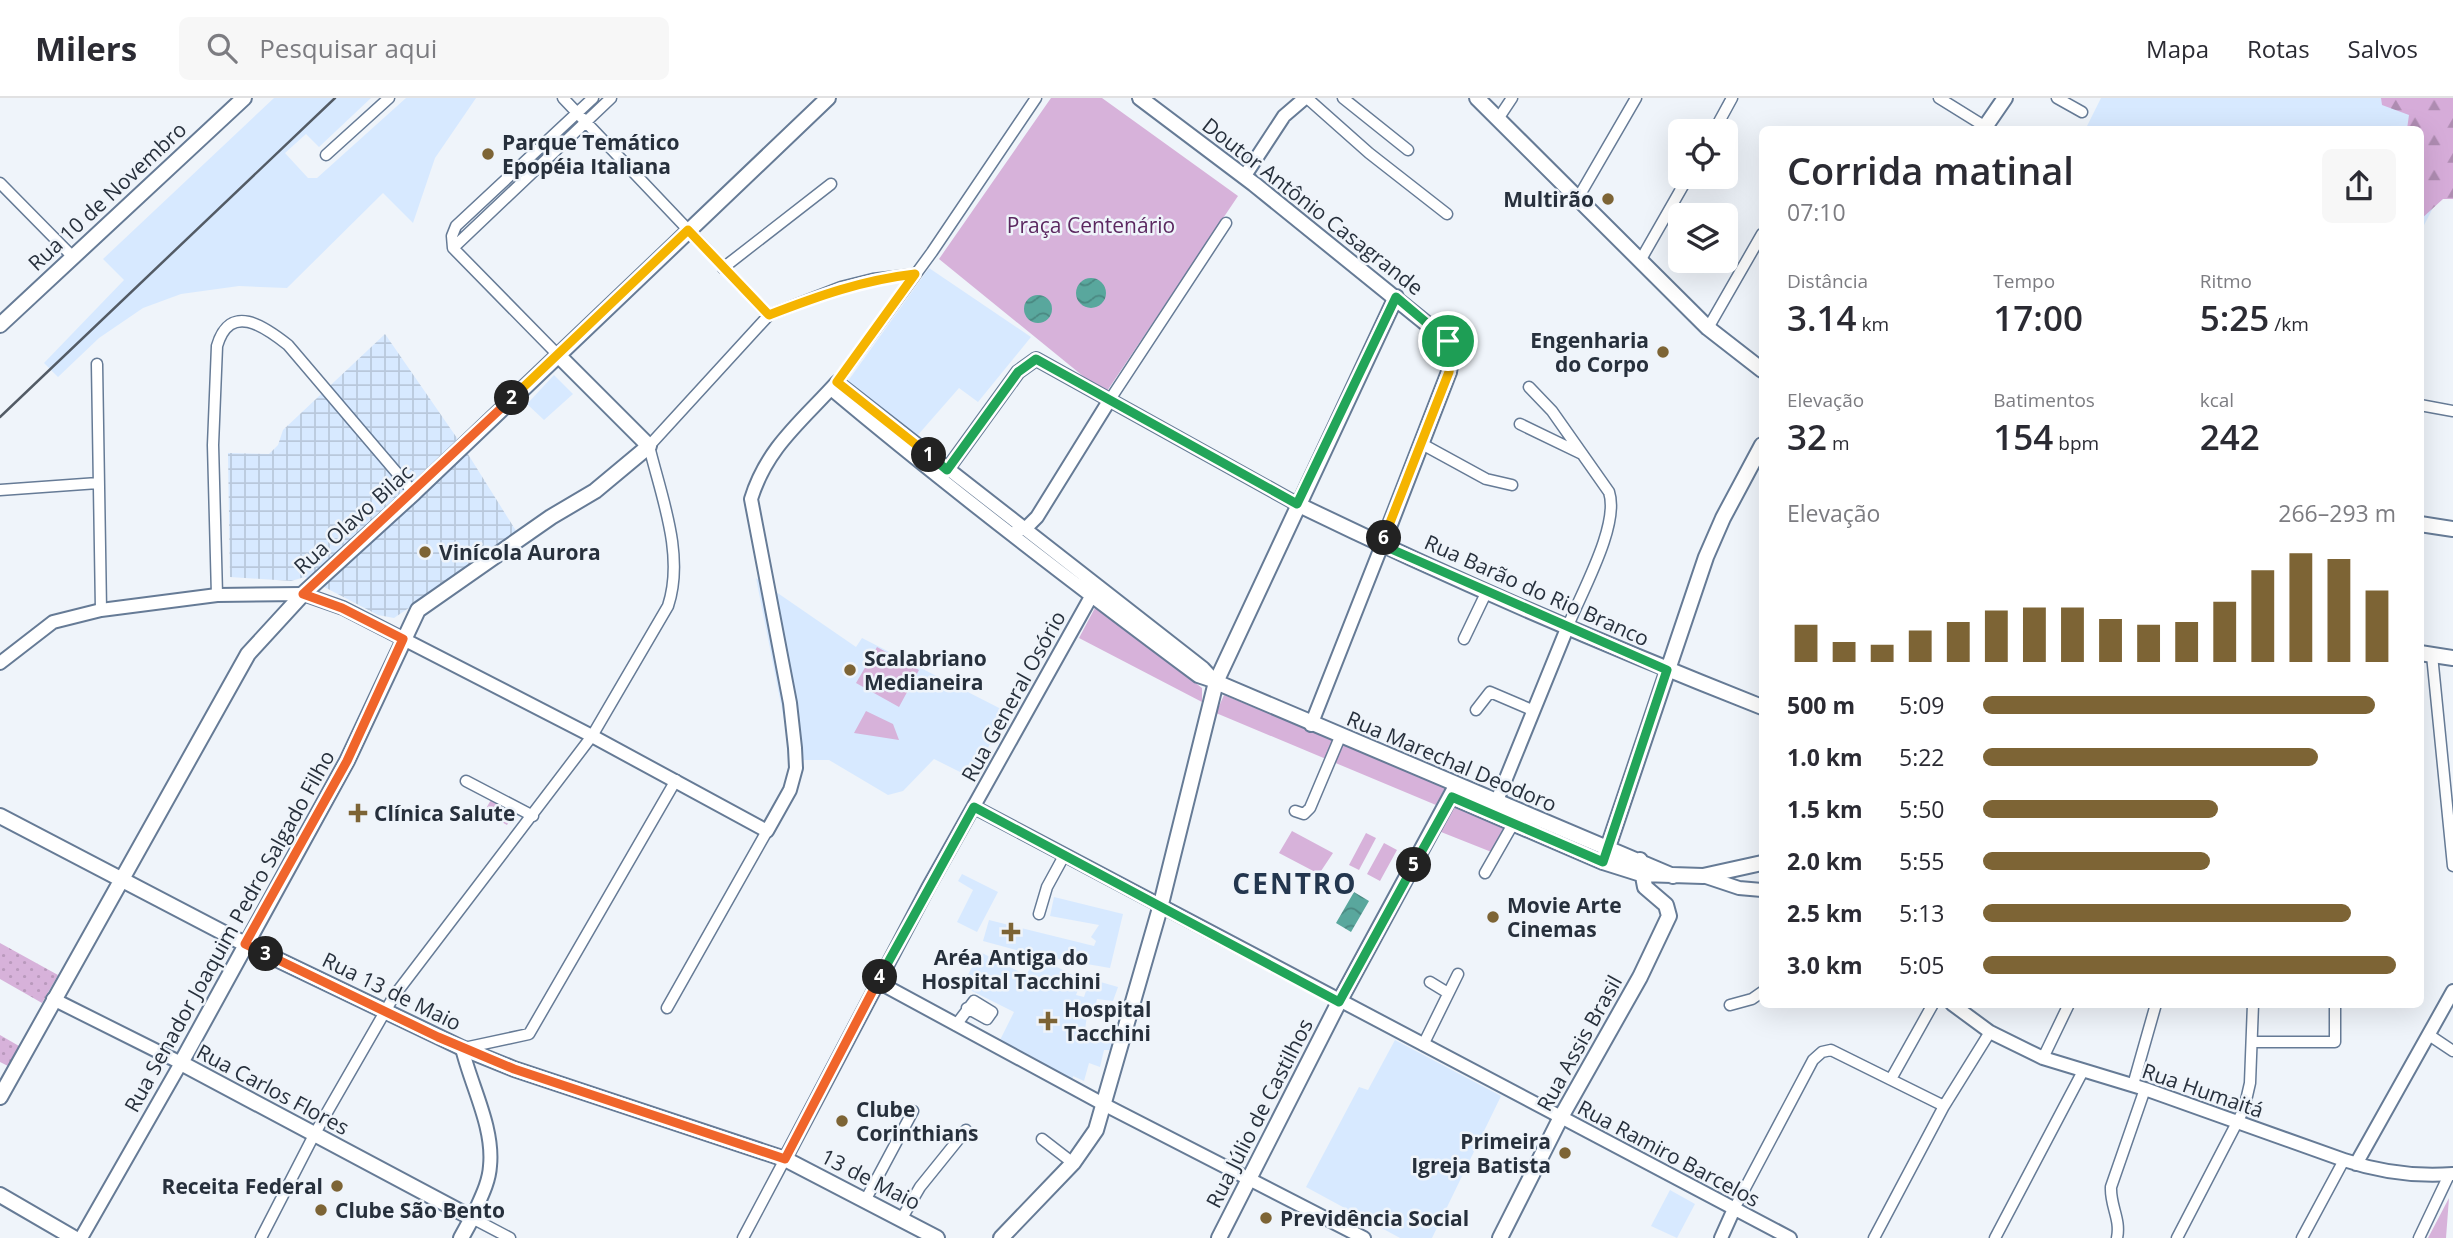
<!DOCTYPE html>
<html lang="pt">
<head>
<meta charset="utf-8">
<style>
	body { margin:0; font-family:"Open Sans",sans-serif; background:#f7f7f7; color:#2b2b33; height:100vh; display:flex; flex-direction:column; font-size:26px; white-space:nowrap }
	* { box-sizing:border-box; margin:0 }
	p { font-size:23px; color:#7c7c81 }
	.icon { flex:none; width:38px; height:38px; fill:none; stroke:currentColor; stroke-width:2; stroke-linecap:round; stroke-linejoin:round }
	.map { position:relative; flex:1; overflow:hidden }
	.details { position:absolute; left:1759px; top:28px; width:665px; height:882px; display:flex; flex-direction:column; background:#fff; border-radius:10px; box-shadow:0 7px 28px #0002 }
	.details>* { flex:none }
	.buttons { position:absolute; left:1668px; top:21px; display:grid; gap:14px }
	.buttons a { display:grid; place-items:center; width:70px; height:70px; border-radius:10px; background:#fff; box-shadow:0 7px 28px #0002; font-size:35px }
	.pin { position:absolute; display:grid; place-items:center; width:60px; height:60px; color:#fff; margin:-30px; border:4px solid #fff; border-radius:50%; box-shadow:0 2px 7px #0007 }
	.km { position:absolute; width:35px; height:35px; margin:-18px; border-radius:50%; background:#222; color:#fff; font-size:19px; line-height:35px; text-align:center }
	.round { display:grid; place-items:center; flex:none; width:74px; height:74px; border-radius:10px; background:#f7f7f7 }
	.headline { display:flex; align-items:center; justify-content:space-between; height:119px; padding:0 28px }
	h1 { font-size:38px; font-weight:600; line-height:52px }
	.stats { display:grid; grid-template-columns:repeat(3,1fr); gap:10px; height:119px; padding:7px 28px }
	.stats div { display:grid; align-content:center }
	.stats b { font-size:35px; font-weight:600 }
	.stats small { font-size:19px; font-weight:400 }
	.stats p { font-size:19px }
	.chart { height:196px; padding:14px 28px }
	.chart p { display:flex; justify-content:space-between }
	.chart svg { width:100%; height:126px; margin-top:7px; stroke:#7d6435; stroke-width:6 }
	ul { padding:0 28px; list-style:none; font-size:23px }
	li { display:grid; grid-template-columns:112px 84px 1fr; align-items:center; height:52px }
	li i { height:18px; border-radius:9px; background:#7d6435 }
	header { display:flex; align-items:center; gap:42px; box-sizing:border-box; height:98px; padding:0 35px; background:#fff; border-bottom:2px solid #e1e1e2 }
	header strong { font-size:33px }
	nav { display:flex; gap:38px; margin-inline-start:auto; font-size:24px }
	.search { width:490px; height:63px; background:#f7f7f7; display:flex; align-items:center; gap:18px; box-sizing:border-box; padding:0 24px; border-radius:10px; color:#7c7c81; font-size:26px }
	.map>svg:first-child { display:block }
	.built { fill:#d7e9ff }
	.industrial { fill:url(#industrial-grid) }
	.grass { fill:url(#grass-dots) }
	.forest { fill:url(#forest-firs) }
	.park { fill:#d7b2da }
	.water { fill:url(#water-waves) }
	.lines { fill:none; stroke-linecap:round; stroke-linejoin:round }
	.minor-casing { stroke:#667b96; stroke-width:13 }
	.tertiary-casing { stroke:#667b96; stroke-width:16 }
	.secondary-casing { stroke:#667b96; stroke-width:18 }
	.minor { stroke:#fff; stroke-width:10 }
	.tertiary { stroke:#fff; stroke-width:12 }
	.secondary { stroke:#fff; stroke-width:14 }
	.rail { stroke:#535b65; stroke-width:2.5 }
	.split-1-casing { stroke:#fff; stroke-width:14 }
	.split-2-casing { stroke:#fff; stroke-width:14 }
	.split-3-casing { stroke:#fff; stroke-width:14 }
	.split-4-casing { stroke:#fff; stroke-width:14 }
	.split-5-casing { stroke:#fff; stroke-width:14 }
	.split-6-casing { stroke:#fff; stroke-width:14 }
	.split-7-casing { stroke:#fff; stroke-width:14 }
	.split-1 { stroke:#22a559; stroke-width:9 }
	.split-2 { stroke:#f5b400; stroke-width:9 }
	.split-3 { stroke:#f0652b; stroke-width:9 }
	.split-4 { stroke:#f0652b; stroke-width:9 }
	.split-5 { stroke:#22a559; stroke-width:9 }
	.split-6 { stroke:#22a559; stroke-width:9 }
	.split-7 { stroke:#f5b400; stroke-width:9 }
	.poi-dot { fill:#7d6435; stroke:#eff4fa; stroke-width:2.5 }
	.labels { text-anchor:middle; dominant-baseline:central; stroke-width:5; stroke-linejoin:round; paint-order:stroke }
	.poi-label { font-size:21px; font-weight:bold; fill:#27303c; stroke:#eff4fa; text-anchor:start }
	.street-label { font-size:21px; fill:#27303c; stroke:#eff4fa }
	.park-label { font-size:21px; fill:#5b2860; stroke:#eff4fa }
	.district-label { font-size:28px; font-weight:bold; letter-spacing:2px; fill:#23364e; stroke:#eff4fa }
</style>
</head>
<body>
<header>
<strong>Milers</strong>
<div class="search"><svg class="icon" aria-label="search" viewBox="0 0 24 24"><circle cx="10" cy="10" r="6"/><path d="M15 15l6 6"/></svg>Pesquisar aqui</div>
<nav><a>Mapa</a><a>Rotas</a><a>Salvos</a></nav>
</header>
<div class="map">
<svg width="2453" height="1140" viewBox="0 0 2453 1140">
	<defs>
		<pattern id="industrial-grid" width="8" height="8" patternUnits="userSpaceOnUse" patternTransform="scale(1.75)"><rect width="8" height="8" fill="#d7e9ff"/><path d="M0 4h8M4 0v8" fill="none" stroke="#b9c8db"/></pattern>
		<pattern id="grass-dots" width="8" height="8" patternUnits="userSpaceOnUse" patternTransform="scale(1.75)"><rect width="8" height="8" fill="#d7b2da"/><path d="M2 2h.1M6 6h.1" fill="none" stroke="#b999bc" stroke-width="1.8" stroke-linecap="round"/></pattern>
		<pattern id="forest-firs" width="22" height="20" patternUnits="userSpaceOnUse" patternTransform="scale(1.75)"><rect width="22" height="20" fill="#d6acd9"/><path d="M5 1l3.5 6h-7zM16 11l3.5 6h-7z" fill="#ae8cb1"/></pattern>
		<pattern id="water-waves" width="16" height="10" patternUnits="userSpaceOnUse" patternTransform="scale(1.75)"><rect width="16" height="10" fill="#59a79d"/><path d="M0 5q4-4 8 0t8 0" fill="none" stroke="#4a8881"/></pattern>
	</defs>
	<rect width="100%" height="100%" fill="#eff4fa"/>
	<path class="built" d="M274 0H371L319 49 306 36 285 55 308 80H317L406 0H476L435 60 413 125 383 95 287 190 239 188 181 196 143 210 99 240 58 279 44 265 124 182 103 161Z
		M2101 0H2453V71L2420 135V32H2085Z
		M929 170 1031 239 978 304 959 290 917 338 848 283Z
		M554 277 573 296 544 322 527 306Z
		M756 480 856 549 862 540 1007 614 972 680 934 661 903 693 888 697 829 662H792Z
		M962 776 998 794 977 834 957 824 973 792 958 783Z
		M1054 799 1123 816 1110 870 1058 861 1055 868 1082 882 1076 897 1084 899 1090 881 1118 889 1113 903 1097 901 1095 910H1088L1085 932 1114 937 1110 952H1104L1100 969 1089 965 1084 983 1073 978 1072 983 998 946 1014 914 962 888 980 854 1026 877 1035 862V857L983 843 989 822 1094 848 1096 843 1091 839 1099 827 1050 818Z
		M1395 942 1501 998 1432 1140H1400L1306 1089 1359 989 1368 992Z
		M1670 1092 1695 1106 1677 1140 1651 1128Z"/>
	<path class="industrial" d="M385 236 466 353 518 436 394 520 378 517 305 479 291 483 230 479 228 355 269 356 278 347 283 332Z"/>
	<path class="grass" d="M0 845 58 877 42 905 0 881Z
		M0 937 19 948 8 968 0 964Z"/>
	<path class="forest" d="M2381 0H2453V101H2443L2420 122V32L2407 31 2409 17 2382 7Z"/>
	<path class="park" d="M1051 0H1102L1238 98 1105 296 939 161Z
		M1096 508 1202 590V604L1079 540Z
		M877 549 919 572 899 609 856 585Z
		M1224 597 1446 688 1436 707 1216 615Z
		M866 613 893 626 899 642 854 635Z
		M492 700 515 713 507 727 484 714Z
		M1451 703 1508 729 1494 755 1436 732Z
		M1292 733 1333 755 1319 776 1279 755Z
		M1366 735 1376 740 1359 772 1349 767Z
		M1384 745 1397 752 1380 783 1367 776Z
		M2449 1100 2446 1140H2428Z"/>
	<path class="water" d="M1076 195a15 15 0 1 1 30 0a15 15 0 1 1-30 0Z
		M1024 211a14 14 0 1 1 28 0a14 14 0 1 1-28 0Z
		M1354 794 1369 803 1351 834 1336 825Z"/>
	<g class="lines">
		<g class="minor-casing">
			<path id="minor" d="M563 0 769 217
				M1307 0 1369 55 1447 116
				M1343 0 1408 52
				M1939 0 1989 31
				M2057 0 2082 14
				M1498 21 1512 0
				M1714 33 1732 0
				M326 57 389 0
				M0 85 72 158
				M1578 100 1636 0
				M453 150 611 0
				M453 150 452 138 456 128 593 0
				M453 150 557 256
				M1640 163 1688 79
				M723 170 831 86
				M1708 230 1762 136
				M97 266 101 512
				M837 284 932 154 1036 0
				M1529 289 1552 313 1609 394C1620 427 1581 495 1568 528
				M1109 303 1226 125
				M2420 307 2453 313
				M1520 326 1582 356
				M1422 346 1486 381 1512 387
				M0 392 98 385
				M217 497 213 347 217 248C230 204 264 228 288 247L414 395
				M1464 541 1487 493
				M2432 557 2453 768
				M1476 612 1490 594 1532 612
				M466 683 533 718
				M1295 713 1304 716 1310 710 1340 639
				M1485 775 1513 726
				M1039 816 1047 789 1065 756
				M1430 884 1448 895
				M1730 907 1752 901 1762 894
				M667 910 767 733
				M956 927 974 903 992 914 987 921 967 910
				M2429 937 2453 953
				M2252 944H2335V906
				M1423 947 1458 876
				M464 950 529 936 676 682
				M2043 960 2069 906
				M1891 981 1933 906
				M2133 987 2156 906
				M1042 1041 1073 1065
				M866 1101 913 1013
				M1734 1111 1813 962 1822 954 1831 952 1944 1008
				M472 1120 510 1140
				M902 1120 920 1089 966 1032
				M261 1140 314 1037 394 898 592 638 668 508C685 457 661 398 649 348L769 217 841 189 873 181 915 176
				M743 1140 785 1061
				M1874 1140 1944 1008 1990 934
				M1995 1140 2083 973
				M2117 1140C2121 1121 2110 1108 2111 1089L2145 991
				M2177 1140 2244 1011 2250 985 2253 906
				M2302 1140 2344 1062
				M2419 1140 2449 1077"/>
		</g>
		<g class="tertiary-casing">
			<path id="tertiary" d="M1244 79 1284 18 1305 0
				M831 291C950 391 1073 485 1198 578L1216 584
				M944 376 1018 274 1036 261 1297 406
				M1018 431H1025L1037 419 1109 303
				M0 565 53 524 101 512 217 497 303 496 343 510 592 638 767 733 790 692 796 670 795 650 790 605 751 401C767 349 802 323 837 284L1203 570 1216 584
				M1311 627 1382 447
				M1496 705 1568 528
				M974 709 1790 1140
				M1703 778 1739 790 1762 792
				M878 884 1105 1007 1364 1140
				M53 901 181 965 81 1140
				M1952 906 1990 934 2043 960 2145 991 2344 1062C2380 1074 2415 1079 2453 1076
				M462 950C471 988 494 1029 490 1068 489 1086 479 1103 472 1120
				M785 1061 928 790 1097 488
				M2356 1066 2453 893
				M1721 1140 1734 1111"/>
		</g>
		<g class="secondary-casing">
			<path id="secondary" d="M1140 0 1254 86 1448 243 1452 255 1449 274 1382 447
				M1477 0 1708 230 1762 272
				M1983 32 2005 0
				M0 227 244 0
				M1297 406C1449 480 1605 547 1762 609
				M2420 426 2453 431
				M2420 555 2453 560
				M1216 584 1673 778
				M1452 699 1603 764 1641 776 1703 778 1762 765
				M0 718 245 846 462 950 514 971 785 1061 937 1140
				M1603 764 1706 459 1723 420 1762 347
				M0 999 248 556 303 496 414 395 828 0
				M0 1097 74 1140
				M461 1140 472 1120 181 965 347 663 418 512 551 419 595 393 649 348 557 256
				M1001 1140 1073 1065 1096 1032 1160 810 1216 584 1396 199
				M1219 1140 1339 904 1456 688
				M1500 1140 1561 1019 1640 879 1669 818 1666 807 1645 789 1640 762"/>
		</g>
		<use href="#minor" class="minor"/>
		<use href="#tertiary" class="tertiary"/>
		<use href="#secondary" class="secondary"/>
		<path class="rail" d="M0 319 335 0"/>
	</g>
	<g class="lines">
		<g class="split-1-casing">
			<path id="split-1" d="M929 357 947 372 1018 274 1036 261 1297 406 1396 199 1448 243"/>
		</g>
		<g class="split-2-casing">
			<path id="split-2" d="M512 300 688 132 769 217C818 198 863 182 915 176L837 284 929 357"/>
		</g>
		<g class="split-3-casing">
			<path id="split-3" d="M266 856 245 846 347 663 403 541 342 510 303 496 512 300"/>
		</g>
		<g class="split-4-casing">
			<path id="split-4" d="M266 856 438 939 514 971 785 1061 880 879"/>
		</g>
		<g class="split-5-casing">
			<path id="split-5" d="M880 879 974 709 1339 904 1414 767"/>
		</g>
		<g class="split-6-casing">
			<path id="split-6" d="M1384 440 1382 447 1667 572 1603 764 1452 699 1414 767"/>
		</g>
		<g class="split-7-casing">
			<path id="split-7" d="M1384 440 1449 274 1452 255 1448 243"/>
		</g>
		<use href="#split-1" class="split-1"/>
		<use href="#split-2" class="split-2"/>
		<use href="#split-3" class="split-3"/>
		<use href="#split-4" class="split-4"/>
		<use href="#split-5" class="split-5"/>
		<use href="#split-6" class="split-6"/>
		<use href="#split-7" class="split-7"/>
	</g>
	<g class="poi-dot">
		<circle cx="488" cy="56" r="7"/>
		<circle cx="1608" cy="101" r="7"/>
		<circle cx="1663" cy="254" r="7"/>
		<circle cx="425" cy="454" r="7"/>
		<circle cx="850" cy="572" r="7"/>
		<path d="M354.5 704.5h7v7h7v7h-7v7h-7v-7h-7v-7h7z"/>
		<circle cx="1493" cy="819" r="7"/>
		<path d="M1007.5 823.5h7v7h7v7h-7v7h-7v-7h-7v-7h7z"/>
		<path d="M1044.5 912.5h7v7h7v7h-7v7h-7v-7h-7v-7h7z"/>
		<circle cx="842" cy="1023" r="7"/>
		<circle cx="1565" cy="1055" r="7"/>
		<circle cx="337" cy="1088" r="7"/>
		<circle cx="321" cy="1112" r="7"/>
		<circle cx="1266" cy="1120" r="7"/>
	</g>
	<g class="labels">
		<g class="poi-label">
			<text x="502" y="44">Parque Temático<tspan x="502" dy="24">Epopéia Italiana</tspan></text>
			<text x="1594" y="101" text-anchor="end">Multirão</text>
			<text x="1649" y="242" text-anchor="end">Engenharia<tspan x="1649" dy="24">do Corpo</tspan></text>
			<text x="439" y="454">Vinícola Aurora</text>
			<text x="864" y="560">Scalabriano<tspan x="864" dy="24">Medianeira</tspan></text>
			<text x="374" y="715">Clínica Salute</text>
			<text x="1507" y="807">Movie Arte<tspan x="1507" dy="24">Cinemas</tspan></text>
			<text x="1011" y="859" text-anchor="middle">Aréa Antiga do<tspan x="1011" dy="24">Hospital Tacchini</tspan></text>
			<text x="1064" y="911">Hospital<tspan x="1064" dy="24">Tacchini</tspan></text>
			<text x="856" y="1011">Clube<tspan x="856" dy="24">Corinthians</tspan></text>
			<text x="1551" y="1043" text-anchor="end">Primeira<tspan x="1551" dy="24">Igreja Batista</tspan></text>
			<text x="323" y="1088" text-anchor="end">Receita Federal</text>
			<text x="335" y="1112">Clube São Bento</text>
			<text x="1280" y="1120">Previdência Social</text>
		</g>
		<g class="street-label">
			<text transform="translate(107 98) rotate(-43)">Rua 10 de Novembro</text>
			<text transform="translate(1313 108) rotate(38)">Doutor Antônio Casagrande</text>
			<text transform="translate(353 421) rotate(-42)">Rua Olavo Bilac</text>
			<text transform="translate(1537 492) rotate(24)">Rua Barão do Rio Branco</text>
			<text transform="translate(1013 598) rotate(-61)">Rua General Osório</text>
			<text transform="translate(1452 663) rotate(23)">Rua Marechal Deodoro</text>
			<text transform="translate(229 833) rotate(-61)">Rua Senador Joaquim Pedro Salgado Filho</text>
			<text transform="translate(392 893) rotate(26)">Rua 13 de Maio</text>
			<text transform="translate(1579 945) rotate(-61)">Rua Assis Brasil</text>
			<text transform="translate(273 991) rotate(28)">Rua Carlos Flores</text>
			<text transform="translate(2203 992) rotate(19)">Rua Humaitá</text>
			<text transform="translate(1259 1015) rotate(-63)">Rua Júlio de Castilhos</text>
			<text transform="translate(1669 1055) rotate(28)">Rua Ramiro Barcelos</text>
			<text transform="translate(871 1081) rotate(27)">13 de Maio</text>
		</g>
		<g class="park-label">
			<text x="1091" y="127">Praça Centenário</text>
		</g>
		<g class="district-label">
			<text x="1295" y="785">CENTRO</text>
		</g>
	</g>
</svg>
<div class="buttons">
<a><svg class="icon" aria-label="locate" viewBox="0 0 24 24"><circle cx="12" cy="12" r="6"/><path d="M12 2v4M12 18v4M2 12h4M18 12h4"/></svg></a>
<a><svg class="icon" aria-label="layers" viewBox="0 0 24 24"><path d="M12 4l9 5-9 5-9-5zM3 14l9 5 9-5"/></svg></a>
</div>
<div class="pin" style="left:1448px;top:243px;background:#1e9e55"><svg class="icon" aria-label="arrive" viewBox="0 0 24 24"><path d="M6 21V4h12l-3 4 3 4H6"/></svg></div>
<b class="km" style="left:929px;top:357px">1</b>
<b class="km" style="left:512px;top:300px">2</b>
<b class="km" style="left:266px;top:856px">3</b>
<b class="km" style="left:880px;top:879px">4</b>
<b class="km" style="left:1414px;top:767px">5</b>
<b class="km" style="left:1384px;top:440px">6</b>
<section class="details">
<div class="headline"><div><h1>Corrida matinal</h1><p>07:10</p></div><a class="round"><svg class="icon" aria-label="share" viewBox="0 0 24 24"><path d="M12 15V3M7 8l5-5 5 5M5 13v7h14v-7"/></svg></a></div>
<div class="stats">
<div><p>Distância</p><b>3.14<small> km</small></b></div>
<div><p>Tempo</p><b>17:00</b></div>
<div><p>Ritmo</p><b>5:25<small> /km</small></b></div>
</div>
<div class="stats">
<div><p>Elevação</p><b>32<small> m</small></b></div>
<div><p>Batimentos</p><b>154<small> bpm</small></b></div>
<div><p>kcal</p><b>242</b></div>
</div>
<div class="chart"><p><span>Elevação</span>266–293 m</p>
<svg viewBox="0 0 160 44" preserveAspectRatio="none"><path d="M5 44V31M15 44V37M25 44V38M35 44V33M45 44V30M55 44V26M65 44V25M75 44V25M85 44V29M95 44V31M105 44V30M115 44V23M125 44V12M135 44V6M145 44V8M155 44V19"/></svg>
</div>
<ul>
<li><b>500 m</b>5:09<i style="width:95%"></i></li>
<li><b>1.0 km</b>5:22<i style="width:81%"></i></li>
<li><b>1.5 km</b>5:50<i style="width:57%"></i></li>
<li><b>2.0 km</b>5:55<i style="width:55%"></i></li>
<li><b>2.5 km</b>5:13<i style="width:89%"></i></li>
<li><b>3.0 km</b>5:05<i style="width:100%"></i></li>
</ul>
</section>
</div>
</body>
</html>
